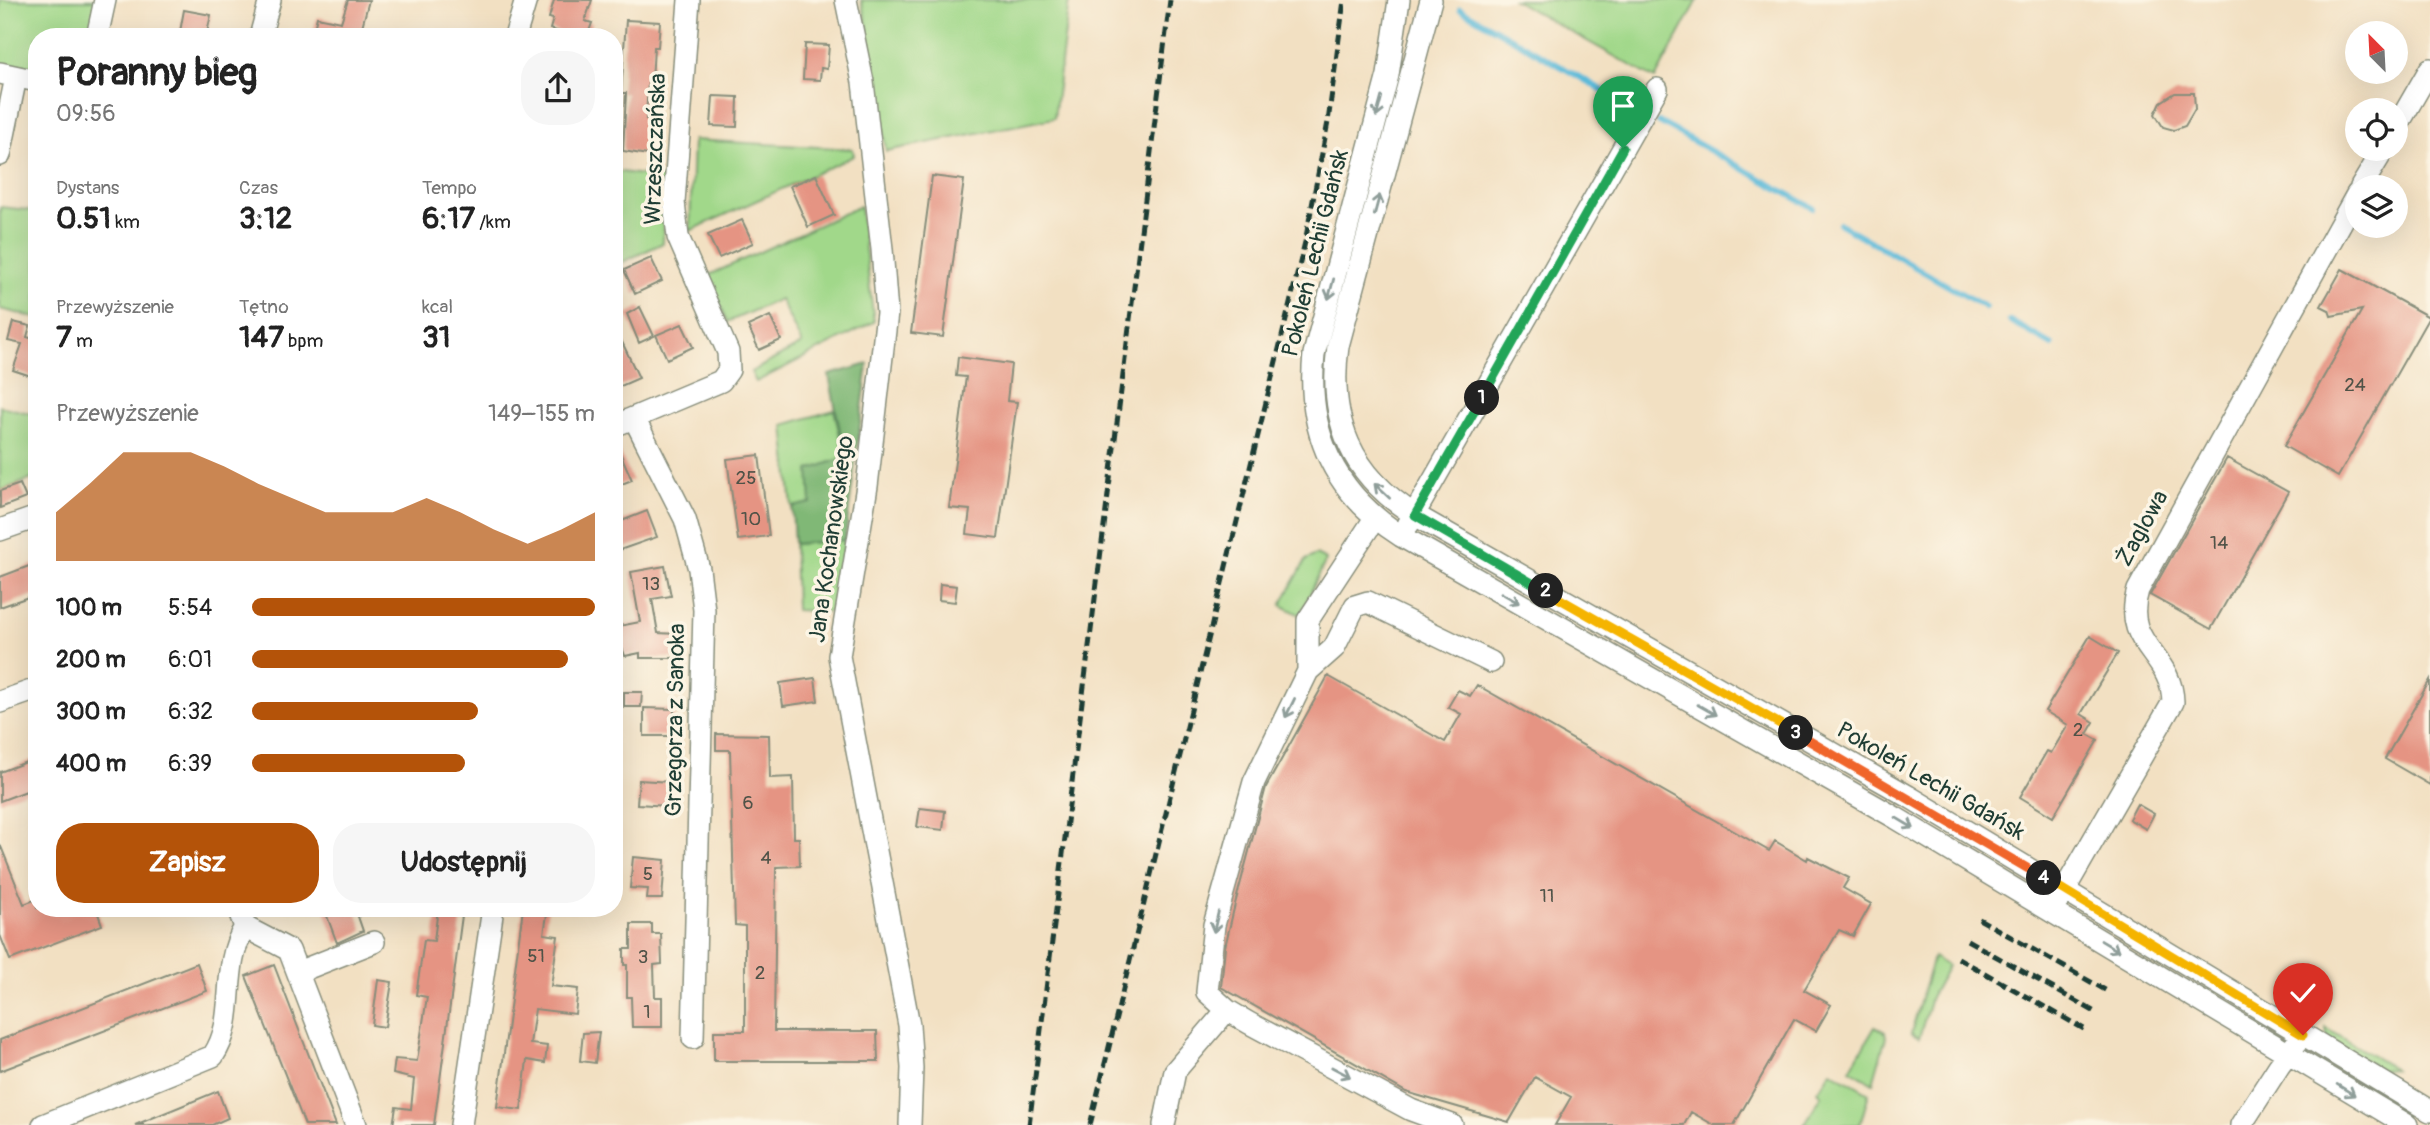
<!DOCTYPE html>
<html lang="pl">
<head>
<meta charset="utf-8">
<style>
	body { margin:0; font-family:Pangolin,sans-serif; background:#f6f6f6; color:#222; height:100vh; display:flex; flex-direction:column; font-size:26px; white-space:nowrap }
	* { box-sizing:border-box; margin:0 }
	p { font-size:23px; color:#767676 }
	.icon { flex:none; width:38px; height:38px; fill:none; stroke:currentColor; stroke-width:2; stroke-linecap:round; stroke-linejoin:round }
	.map { position:relative; flex:1; overflow:hidden }
	.panel { position:absolute; left:28px; top:28px; width:595px; height:889px; display:flex; flex-direction:column; background:#fff; border-radius:28px; box-shadow:0 7px 28px #0002 }
	.panel>* { flex:none }
	.needle { width:46px; rotate:336deg }
	.controls { position:absolute; left:2345px; top:21px; display:grid; gap:14px }
	.controls a { display:grid; place-items:center; width:63px; height:63px; border-radius:50%; background:#fff; box-shadow:0 7px 28px #0002; font-size:35px }
	.pin { position:absolute; display:grid; place-items:center; width:60px; height:60px; color:#fff; margin:-72px -30px; border-radius:50% 50% 50% 0; rotate:-45deg; box-shadow:0 0 7px #0007 }
	.pin .icon { rotate:45deg }
	.km { position:absolute; width:35px; height:35px; margin:-18px; border-radius:50%; background:#222; color:#fff; font-size:19px; line-height:35px; text-align:center }
	.round { display:grid; place-items:center; flex:none; width:74px; height:74px; border-radius:28px; background:#f6f6f6 }
	.overview { display:flex; align-items:center; justify-content:space-between; height:119px; padding:0 28px }
	h1 { font-size:38px; font-weight:800; line-height:52px }
	.figures { display:grid; grid-template-columns:repeat(3,1fr); gap:10px; height:119px; padding:7px 28px }
	.figures div { display:grid; align-content:center }
	.figures b { font-size:30px; font-weight:800 }
	.figures small { font-size:19px; font-weight:400 }
	.figures p { font-size:19px }
	.chart { height:196px; padding:14px 28px }
	.chart p { display:flex; justify-content:space-between }
	.chart svg { width:100%; height:126px; margin-top:7px; fill:#b45309; opacity:.7 }
	.button { display:flex; gap:14px; margin-top:auto; padding:14px 28px }
	.button a { flex:1; height:80px; border-radius:28px; background:#b45309; color:#fff; font-size:28px; font-weight:800; line-height:80px; text-align:center }
	.button a+a { background:#f6f6f6; color:#222 }
	ul { padding:0 28px; list-style:none; font-size:23px }
	li { display:grid; grid-template-columns:112px 84px 1fr; align-items:center; height:52px }
	li i { height:18px; border-radius:9px; background:#b45309 }
	.map>svg:first-child { display:block }
	.green { fill:#a1d88a; stroke:#608a5f; stroke-width:2 }
	.forest { fill:#80b876; stroke:#507a55; stroke-width:2 }
	.lines { fill:none; stroke-linecap:round; stroke-linejoin:round }
	.stream { stroke:#5bbad9; stroke-width:6 }
	.building { fill:#e59483 }
	.minor-casing { stroke:#888e7b; stroke-width:24 }
	.minor { stroke:#fff; stroke-width:21 }
	.rail { stroke:#1f3d34; stroke-width:5; stroke-dasharray:10 5; stroke-linecap:butt }
	.oneway { stroke:#8f9e9a }
	.split-1-casing { stroke:#fff; stroke-width:14 }
	.split-2-casing { stroke:#fff; stroke-width:14 }
	.split-3-casing { stroke:#fff; stroke-width:14 }
	.split-4-casing { stroke:#fff; stroke-width:14 }
	.split-5-casing { stroke:#fff; stroke-width:14 }
	.split-1 { stroke:#22a559; stroke-width:9 }
	.split-2 { stroke:#22a559; stroke-width:9 }
	.split-3 { stroke:#f5b400; stroke-width:9 }
	.split-4 { stroke:#f0652b; stroke-width:9 }
	.split-5 { stroke:#f5b400; stroke-width:9 }
	.labels { text-anchor:middle; dominant-baseline:central; stroke-width:7; stroke-linejoin:round; paint-order:stroke }
	.number-label { font-size:19px; fill:#505348 }
	.street-label { font-size:23px; fill:#1f3d34; stroke:#fcf5e5 }
</style>
</head>
<body>
<div class="map">
<svg width="2430" height="1125" viewBox="0 0 2430 1125">
	<rect width="100%" height="100%" fill="#fcf5e5"/>
	<filter id="ink" filterUnits="userSpaceOnUse"><feTurbulence type="fractalNoise" baseFrequency=".0143" numOctaves="2"/><feDisplacementMap in="SourceGraphic" scale="14" xChannelSelector="R" yChannelSelector="G"/><feConvolveMatrix kernelMatrix="1 2 1 2 8 2 1 2 1" color-interpolation-filters="sRGB"/></filter>
	<filter id="wash" filterUnits="userSpaceOnUse"><feTurbulence type="fractalNoise" baseFrequency=".00686" numOctaves="4" result="noise"/><feDisplacementMap in="SourceGraphic" scale="28" xChannelSelector="R" yChannelSelector="G"/><feGaussianBlur stdDeviation="1.57" result="paint"/><feColorMatrix in="noise" values="0 0 0 0 0 0 0 0 0 0 0 0 0 0 0 0 0 1.4 0 .05"/><feComposite in="paint" operator="in"/></filter>
	<g filter="url(#wash)">
		<rect width="100%" height="100%" fill="#f2e0c2"/>
		<path class="green" d="M0 0H100L90 37H37V74L0 66Z
			M861 0H1069L1054 118 886 151 867 25Z
			M1514 0H1698L1655 79Z
			M693 140 853 149 854 156 690 231Z
			M614 171 665 178 663 243 614 266Z
			M860 206 874 322 756 382 751 372 802 344 780 299 728 322 707 276Z
			M0 207 37 211V318L0 309Z
			M0 406 37 415V477L0 491Z
			M834 410 845 457 811 504 792 507 784 425Z
			M845 540 835 612 796 610 794 544Z
			M1316 555 1326 560 1300 615 1281 605 1306 560Z
			M1933 957 1948 966 1931 997 1919 1038 1911 1033Z
			M1875 1027 1885 1032 1886 1037 1873 1083 1850 1069Z
			M2326 1028 2394 1069 2381 1070 2331 1040 2327 1036Z
			M1831 1071 1869 1093 1860 1125H1804L1822 1095 1818 1091Z"/>
		<path class="forest" d="M868 364 845 540 794 544 792 507 811 503 809 470 845 457 829 375Z"/>
		<g class="lines">
			<path class="stream" d="M1460 9 1632 107
				M1659 122 1813 208
				M1840 224 1985 307
				M2010 321 2052 345"/>
		</g>
		<g id="blocks">
			<path class="building" d="M348 0H369L362 27 377 30V37H312L317 17 341 22Z
				M554 0H592L585 21 592 23 587 37H576L550 29 553 19 549 18Z
				M184 10 211 15 206 37H179Z
				M626 20 660 22 658 47H654L652 82H648L646 119H650L648 155 623 151 626 93H621Z
				M805 44 829 45 827 69 821 68 820 80 803 79Z
				M2175 93H2194L2195 109 2185 126 2174 130 2163 127 2155 114 2161 102Z
				M713 96 738 97 737 127 711 126Z
				M816 175 834 215 808 227 790 186Z
				M932 176 964 180 943 337 911 333Z
				M742 220 753 243 719 258 708 235Z
				M651 258 662 281 635 294 624 270Z
				M2342 269 2429 317 2338 477 2284 446 2362 310 2331 316 2329 310 2321 306Z
				M640 307 654 336 639 343 627 314Z
				M770 316 781 340 759 350 748 326Z
				M13 322 30 326 27 337 37 340V378L13 370 22 344 8 341Z
				M682 324 693 347 667 359 656 335Z
				M614 325 639 378 614 389Z
				M958 357 1011 364 1007 401 1017 402 998 538 967 534 970 510 949 508 966 377 956 376Z
				M614 439 632 480 614 487Z
				M759 455 769 536 738 540 727 459Z
				M2227 458 2288 492 2211 629 2150 595Z
				M20 484 26 498 0 508V491Z
				M647 511 657 537 614 552V524Z
				M37 563V594L0 607V577Z
				M665 566 671 596 652 599 658 633 677 634 676 658H640V653L625 656 623 650 614 651V627L640 622 631 572Z
				M940 584 957 586 955 602 939 600Z
				M2090 636 2118 653 2081 714 2094 722 2087 734 2098 740 2053 817 2020 797 2047 751 2051 753 2068 725 2045 711Z
				M1328 676 1445 742 1461 714 1448 707 1458 690 1470 696 1477 685 1769 851 1775 841 1807 860 1808 857 1849 878 1843 888 1871 904 1853 936 1839 930 1804 990 1831 1005 1816 1031 1794 1019 1734 1125H1714L1691 1112 1684 1125H1555L1571 1097 1535 1077 1509 1122 1406 1092 1221 987 1225 947 1235 904 1266 787Z
				M815 678 818 701 783 706 780 683Z
				M2430 680V785L2385 759Z
				M624 692H642L641 707H624Z
				M644 708 674 709V736H644Z
				M716 734 769 735 770 778 793 777 794 838H799L800 866 776 867 774 1031H877L878 1061H714V1031H745V926L735 925 730 750H716Z
				M37 758V787L0 801V772Z
				M639 780 670 782 669 806 637 804Z
				M2137 804 2154 814 2146 829 2129 819Z
				M920 808 945 811 943 830 917 827Z
				M0 844 24 904 37 899V908H96L102 925 10 960 0 935Z
				M633 857 665 860 662 899H647L648 889 630 888Z
				M324 908H355L363 931 337 943Z
				M438 908H463L434 1125H393L396 1107 411 1109 414 1079 393 1074 395 1059 417 1061 427 997 416 995 424 940 434 941Z
				M523 908H548L544 934 558 936 551 986 578 989 575 1014 535 1009 530 1044 547 1046 545 1063 527 1060 521 1110 497 1107Z
				M631 924H652V934H661L662 964 654 965 655 997H662V1027H632L631 997H627V965H624V949H631Z
				M197 963 207 991 0 1071V1040Z
				M274 965 299 1030 336 1125H305L246 976Z
				M378 980 392 982 385 1027 372 1025Z
				M599 1032 595 1063 580 1061 583 1033Z
				M218 1091 228 1118 212 1125H135Z"/>
		</g>
	</g>
	<g filter="url(#ink)">
		<use href="#blocks" fill-opacity="0" stroke="#888e7b" stroke-width="2"/>
		<g class="lines">
			<g class="minor-casing">
				<path id="minor" d="M846 0 863 82 882 249 887 313 867 486 839 656 909 1025 912 1068 910 1125
					M1399 0 1388 75 1314 354C1306 433 1334 493 1401 536L1896 818 2407 1125
					M1431 0 1338 346C1328 421 1351 475 1415 515L1908 796 2430 1111
					M97 37 105 0
					M260 37 270 0
					M515 37 526 0
					M0 73 37 81
					M2396 128 2430 69
					M0 155 16 77
					M2361 187 2384 149
					M634 418 685 519 699 569 704 610 693 1038
					M614 426 721 381 729 370 728 352 678 237 674 202 689 0
					M1375 518 1308 620V671L1254 782 1214 925 1207 992 1227 1010 1249 1023 1411 1110 1452 1125
					M1408 525 1657 89
					M0 530 37 517
					M1308 671 1334 648 1355 606 1368 602 1491 662
					M0 702 37 689
					M2058 901 2173 702C2172 653 2121 646 2138 590L2357 194
					M238 908 245 927 289 950 356 1125
					M298 972 374 942
					M43 1125 213 1056C239 1018 219 970 245 927
					M461 1125 493 908
					M1164 1125 1175 1071 1227 1010
					M2241 1125 2279 1066 2295 1045"/>
			</g>
			<use href="#minor" class="minor"/>
			<path class="rail" d="M1979 919 2107 991
				M1967 940 2095 1012
				M1958 958 2084 1029
				M1029 1125 1170 0
				M1090 1125 1305 242 1328 122 1344 0"/>
		</g>
		<defs><path id="oneway-shaft" d="M-6 0H5M1.5-3L5.5 0L1.5 3" fill="none" stroke-width="1.6" stroke-linecap="round" stroke-linejoin="round" transform="scale(1.75)"/></defs>
		<g class="oneway">
			<use href="#oneway-shaft" transform="translate(1379 107) rotate(105)"/>
			<use href="#oneway-shaft" transform="translate(1377 205) rotate(-75)"/>
			<use href="#oneway-shaft" transform="translate(1331 289) rotate(105)"/>
			<use href="#oneway-shaft" transform="translate(1382 491) rotate(-137)"/>
			<use href="#oneway-shaft" transform="translate(1510 598) rotate(30)"/>
			<use href="#oneway-shaft" transform="translate(1290 708) rotate(116)"/>
			<use href="#oneway-shaft" transform="translate(1707 710) rotate(30)"/>
			<use href="#oneway-shaft" transform="translate(1905 823) rotate(31)"/>
			<use href="#oneway-shaft" transform="translate(1216 922) rotate(103)"/>
			<use href="#oneway-shaft" transform="translate(2110 946) rotate(31)"/>
			<use href="#oneway-shaft" transform="translate(1341 1072) rotate(28)"/>
			<use href="#oneway-shaft" transform="translate(2346 1090) rotate(32)"/>
		</g>
	</g>
	<g class="lines" filter="url(#ink)">
		<g class="split-1-casing">
			<path id="split-1" d="M1482 398 1623 148"/>
		</g>
		<g class="split-2-casing">
			<path id="split-2" d="M1482 398 1415 515 1546 591"/>
		</g>
		<g class="split-3-casing">
			<path id="split-3" d="M1546 591 1796 733"/>
		</g>
		<g class="split-4-casing">
			<path id="split-4" d="M1796 733 2044 878"/>
		</g>
		<g class="split-5-casing">
			<path id="split-5" d="M2044 878 2303 1035"/>
		</g>
		<use href="#split-1" class="split-1"/>
		<use href="#split-2" class="split-2"/>
		<use href="#split-3" class="split-3"/>
		<use href="#split-4" class="split-4"/>
		<use href="#split-5" class="split-5"/>
	</g>
	<g class="labels">
		<g class="number-label">
			<text x="2355" y="385">24</text>
			<text x="746" y="478">25</text>
			<text x="751" y="519">10</text>
			<text x="2219" y="543">14</text>
			<text x="651" y="584">13</text>
			<text x="2078" y="730">2</text>
			<text x="748" y="803">6</text>
			<text x="766" y="858">4</text>
			<text x="648" y="874">5</text>
			<text x="1547" y="896">11</text>
			<text x="536" y="956">51</text>
			<text x="643" y="957">3</text>
			<text x="760" y="973">2</text>
			<text x="647" y="1012">1</text>
		</g>
		<g class="street-label">
			<text transform="translate(655 149) rotate(-88)">Wrzeszczańska</text>
			<text transform="translate(1315 253) rotate(-76)">Pokoleń Lechii Gdańsk</text>
			<text transform="translate(2142 528) rotate(-61)">Żaglowa</text>
			<text transform="translate(831 539) rotate(-82)">Jana Kochanowskiego</text>
			<text transform="translate(675 720) rotate(-89)">Grzegorza z Sanoka</text>
			<text transform="translate(1931 781) rotate(30)">Pokoleń Lechii Gdańsk</text>
		</g>
	</g>
</svg>
<div class="controls">
<a><svg class="needle" viewBox="-14 -14 28 28"><path d="M0-13l5 13h-10z" fill="#e53935"/><path d="M0 13l5-13h-10z" fill="#767676"/></svg></a>
<a><svg class="icon" aria-label="locate" viewBox="0 0 24 24"><circle cx="12" cy="12" r="6"/><path d="M12 2v4M12 18v4M2 12h4M18 12h4"/></svg></a>
<a><svg class="icon" aria-label="layers" viewBox="0 0 24 24"><path d="M12 4l9 5-9 5-9-5zM3 14l9 5 9-5"/></svg></a>
</div>
<div class="pin" style="left:1623px;top:148px;background:#1e9e55"><svg class="icon" aria-label="arrive" viewBox="0 0 24 24"><path d="M6 21V4h12l-3 4 3 4H6"/></svg></div>
<div class="pin" style="left:2303px;top:1035px;background:#d93025"><svg class="icon" aria-label="check" viewBox="0 0 24 24"><path d="M5 12l5 5 9-10"/></svg></div>
<b class="km" style="left:1482px;top:398px">1</b>
<b class="km" style="left:1546px;top:591px">2</b>
<b class="km" style="left:1796px;top:733px">3</b>
<b class="km" style="left:2044px;top:878px">4</b>
<section class="panel">
<div class="overview"><div><h1>Poranny bieg</h1><p>09:56</p></div><a class="round"><svg class="icon" aria-label="share" viewBox="0 0 24 24"><path d="M12 15V3M7 8l5-5 5 5M5 13v7h14v-7"/></svg></a></div>
<div class="figures">
<div><p>Dystans</p><b>0.51<small> km</small></b></div>
<div><p>Czas</p><b>3:12</b></div>
<div><p>Tempo</p><b>6:17<small> /km</small></b></div>
</div>
<div class="figures">
<div><p>Przewyższenie</p><b>7<small> m</small></b></div>
<div><p>Tętno</p><b>147<small> bpm</small></b></div>
<div><p>kcal</p><b>31</b></div>
</div>
<div class="chart"><p><span>Przewyższenie</span>149–155 m</p>
<svg viewBox="0 0 160 44" preserveAspectRatio="none"><path d="M0 44V27L10 17L20 6L30 6L40 6L50 11L60 17L70 22L80 27L90 27L100 27L110 22L120 27L130 33L140 38L150 33L160 27V44z"/></svg>
</div>
<ul>
<li><b>100 m</b>5:54<i style="width:100%"></i></li>
<li><b>200 m</b>6:01<i style="width:92%"></i></li>
<li><b>300 m</b>6:32<i style="width:66%"></i></li>
<li><b>400 m</b>6:39<i style="width:62%"></i></li>
</ul>
<div class="button"><a>Zapisz</a><a>Udostępnij</a></div>
</section>
</div>
</body>
</html>
